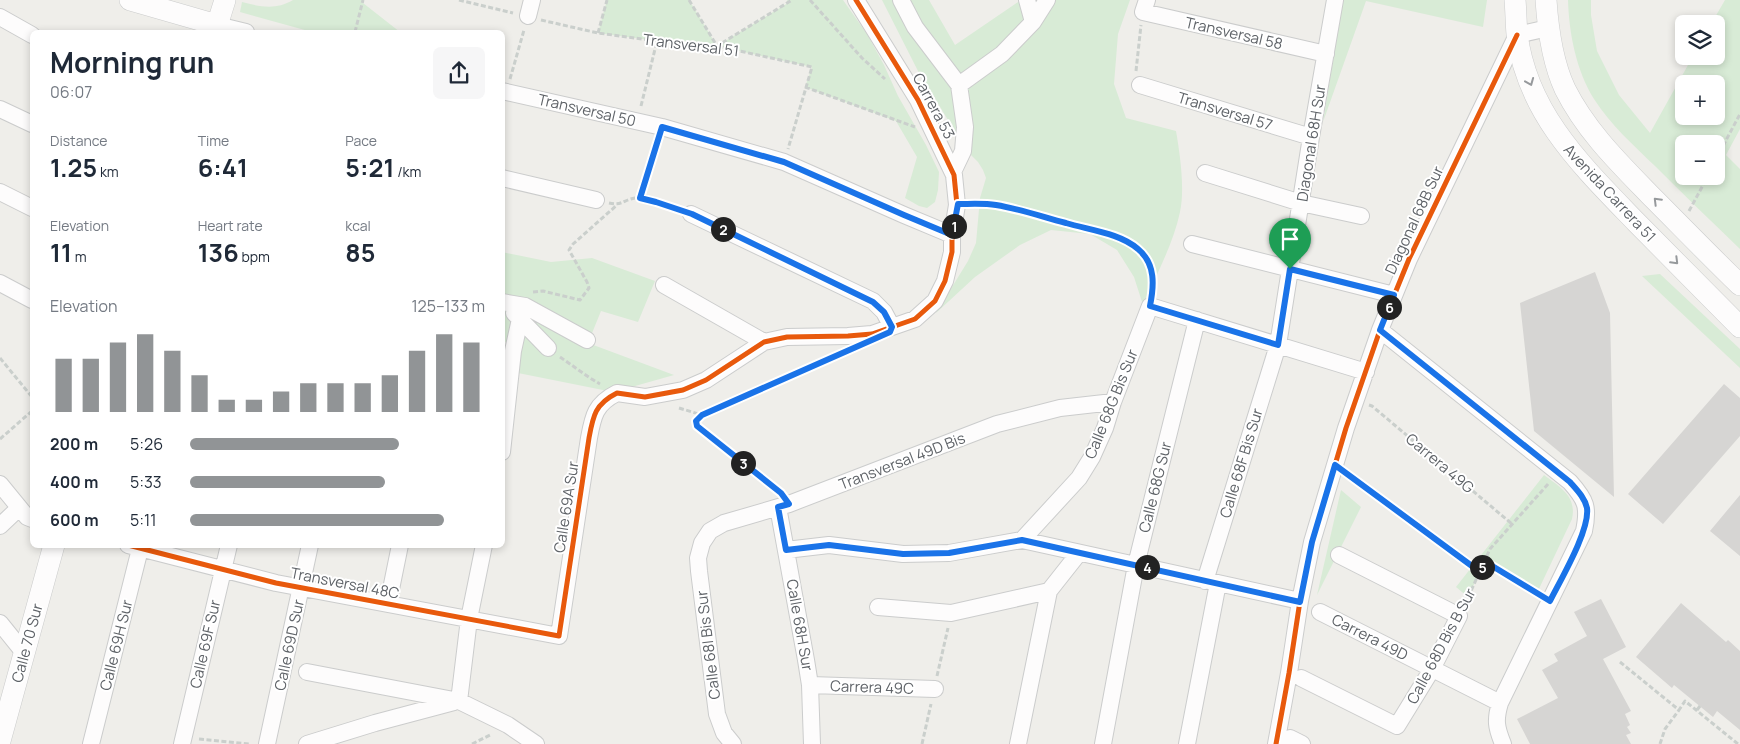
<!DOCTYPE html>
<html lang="en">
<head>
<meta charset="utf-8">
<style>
	body { margin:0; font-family:Manrope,sans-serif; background:#f6f6f7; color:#1f2937; height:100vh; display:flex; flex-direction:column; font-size:19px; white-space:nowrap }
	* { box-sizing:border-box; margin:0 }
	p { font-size:16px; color:#747a83 }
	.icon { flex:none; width:28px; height:28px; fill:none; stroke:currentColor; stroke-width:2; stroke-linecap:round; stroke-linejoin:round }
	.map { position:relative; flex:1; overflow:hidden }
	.panel { position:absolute; left:30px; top:30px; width:475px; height:518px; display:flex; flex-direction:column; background:#fff; border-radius:8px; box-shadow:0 2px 8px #0003 }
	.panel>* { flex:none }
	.tools { position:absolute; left:1675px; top:15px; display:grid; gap:10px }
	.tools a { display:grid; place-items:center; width:50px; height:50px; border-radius:8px; background:#fff; box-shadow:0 2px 8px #0003; font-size:25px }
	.pin { position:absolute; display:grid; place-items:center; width:42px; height:42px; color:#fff; margin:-51px -21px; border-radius:50% 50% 50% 0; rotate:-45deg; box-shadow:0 0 5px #0007 }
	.pin .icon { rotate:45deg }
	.km { position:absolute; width:25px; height:25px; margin:-12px; border-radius:50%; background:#222; color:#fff; font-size:14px; line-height:25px; text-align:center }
	.round { display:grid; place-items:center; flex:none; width:52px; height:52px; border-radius:8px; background:#f6f6f7 }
	.overview { display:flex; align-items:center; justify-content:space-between; height:85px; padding:0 20px }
	h1 { font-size:28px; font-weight:700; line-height:38px }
	.metrics { display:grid; grid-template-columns:repeat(3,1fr); gap:8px; height:85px; padding:5px 20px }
	.metrics div { display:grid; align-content:center }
	.metrics b { font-size:25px; font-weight:700 }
	.metrics small { font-size:14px; font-weight:400 }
	.metrics p { font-size:14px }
	.chart { height:140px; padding:10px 20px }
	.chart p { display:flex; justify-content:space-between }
	.chart svg { width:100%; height:90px; margin-top:5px; stroke:#919496; stroke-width:6 }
	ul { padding:0 20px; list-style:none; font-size:16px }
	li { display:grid; grid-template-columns:80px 60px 1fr; align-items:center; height:38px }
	li i { height:12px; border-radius:6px; background:#919496 }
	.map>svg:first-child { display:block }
	.green { fill:#d8ebd6; fill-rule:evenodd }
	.building { fill:#d6d5d3 }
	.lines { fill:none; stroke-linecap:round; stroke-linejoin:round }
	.minor-casing { stroke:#cbcccc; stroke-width:18 }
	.tertiary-casing { stroke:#cbcccc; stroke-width:22 }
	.path { stroke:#cacfcc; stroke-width:3; stroke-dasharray:5 2.5; stroke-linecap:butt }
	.minor { stroke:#fdfcfc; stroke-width:16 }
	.tertiary { stroke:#fdfcfc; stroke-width:21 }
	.cycleway-casing { stroke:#fff; stroke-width:8 }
	.cycleway { stroke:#e8590c; stroke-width:5 }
	.oneway { stroke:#96999c }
	.route-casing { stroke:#fff; stroke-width:10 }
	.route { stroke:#1a73e8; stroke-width:6 }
	.labels { text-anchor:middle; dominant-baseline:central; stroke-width:4; stroke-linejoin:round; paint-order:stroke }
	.street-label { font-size:15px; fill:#5f6368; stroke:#fff }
</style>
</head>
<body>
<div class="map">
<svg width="1740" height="744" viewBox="0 0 1740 744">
	<rect width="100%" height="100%" fill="#efeeea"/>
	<path class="green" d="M293 0H363V3L400 32H312L240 12 242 2C261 7 276 10 293 0Z
		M607 0H689L717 46 788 3 787 0H843L867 34 884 65 898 96 926 145 939 172 938 190 935 202 927 208 919 206 905 198 917 157 896 121 805 87 812 67 717 46 657 41 598 33Z
		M882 0H929L955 45 1021 0H1130L1118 34 1114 84 1126 118 1176 131C1180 154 1185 189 1180 212 1173 245 1156 275 1143 305L1134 277 1117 250 1090 234 1051 230 1020 245 975 277 936 313 968 261 976 243 980 198 986 178 983 170 978 162 967 151 918 71Z
		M1343 0H1487L1483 27 1366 1 1323 122Z
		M1568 0H1591V15L1597 51 1619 95 1650 133 1693 56H1716V24H1711L1725 0H1740V129L1726 155 1740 169V249C1712 222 1683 194 1655 166 1634 146 1610 124 1594 99 1576 70 1569 33 1568 0ZM1684 84H1716V116H1684ZM1684 144H1716V176H1684Z
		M502 252 551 262 592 258 655 281 638 322 601 311 588 343 674 375 628 388 608 391 518 373 522 348 503 341Z
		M1660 274 1740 349V368L1642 276Z
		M1544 475C1560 487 1577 496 1572 519L1537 593 1485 561 1468 597 1456 587Z
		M1341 490 1361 507 1317 595Z"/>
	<path class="building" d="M1595 272 1610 313 1614 497 1534 431 1520 303Z
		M1724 384 1740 398V436L1663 524 1628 494Z
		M1740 495V556L1710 531Z
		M1601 599 1626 647 1603 659 1631 711 1625 714 1630 725 1627 727 1631 733 1626 735 1631 744H1530L1517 719 1558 698 1542 670 1558 661 1554 654 1587 636 1574 612Z
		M1681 603 1726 642 1728 640 1740 651V730L1717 711 1713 717 1674 685 1672 688 1636 657Z"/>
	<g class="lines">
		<g class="minor-casing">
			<path id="minor" d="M901 0 915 27 959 85
				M1027 0 1033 22
				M1147 0 1143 12 1326 54
				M528 16 532 0
				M0 17 32 35
				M217 25 246 32
				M1140 85 1311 137
				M502 91 662 127 784 162 904 215 952 235
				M0 109 32 124
				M953 172 963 151 965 127 959 85 1002 54 1033 22 1047 0
				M1205 173 1301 203 1361 216
				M502 178 596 200
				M0 192 32 208
				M691 214 873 301 884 312 892 327
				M1192 244 1394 295
				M0 283 32 300
				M664 285 764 342
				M502 302 525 306 587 340
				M514 313 548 348
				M1380 330 1570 482C1586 500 1589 507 1584 531L1500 703C1495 720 1496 727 1503 744
				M502 452 513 351 520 319
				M0 484 27 517 32 519
				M778 507 806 660 810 685 812 744
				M0 526 19 508
				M1022 540 1079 478 1092 457 1105 428 1113 402 1150 306 1366 372
				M128 545 276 583 559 636 589 438C593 416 595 404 617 393L645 397 683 390 706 380 764 342 787 337 848 336 872 334 915 319 935 301 945 281 952 252V235L957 205 954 175 918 100 856 0
				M786 550 829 545 903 554 949 553 1022 540 1300 601
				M1205 581 1278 345 1311 137 1335 0
				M388 604 400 545
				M878 607 951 613 1049 591
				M1320 612 1500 703
				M0 623 25 654
				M307 672 459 701 508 725 536 744
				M1301 678 1397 726 1432 669 1459 616 1339 555
				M810 685 935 689
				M459 701 469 619 484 545
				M1290 738 1302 744
				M91 744 141 545
				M182 744 229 545
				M267 744 310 545
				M307 744 375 723 454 702
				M733 744 724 733 717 714 699 571 698 558 702 543 710 531 724 523 789 504 997 424 1060 408 1113 402
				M1018 744 1049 591 1079 553
				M1103 744 1136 565 1197 320
				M1187 744 1218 583
				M1276 744 1289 673 1300 601 1312 542 1346 428 1380 330 1409 259 1517 35 1548 28"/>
		</g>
		<g class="tertiary-casing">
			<path id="tertiary" d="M130 0 217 25
				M1515 0C1516 11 1516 23 1517 34 1527 114 1583 167 1636 222 1671 257 1705 292 1740 327
				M1546 0C1548 30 1552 61 1565 89 1586 131 1619 163 1651 196 1681 226 1710 256 1740 285
				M215 32 225 0
				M0 741 54 545"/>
		</g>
		<path class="path" d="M459 0 513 13
			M689 0 717 46 792 0
			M810 0 862 58 885 79
			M541 20 598 33 657 41 717 46 812 67 788 149
			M355 32 363 0
			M598 33 607 0
			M1136 71 1141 25
			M510 79 524 30
			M805 87 915 127
			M641 106 657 41
			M1716 159 1740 114
			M640 198 657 142
			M609 203C622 206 623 200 635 198 648 196 664 204 677 209
			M971 204H994L1026 211 1120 239 1138 249 1148 261 1153 276V291
			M1689 211 1708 176
			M533 292 543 291 580 300 589 288 587 282 569 250 573 244 617 205
			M560 357 590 378 600 384
			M0 358 32 397
			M1369 405 1372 406 1512 524
			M679 408 702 415
			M0 439 32 411
			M1348 474 1480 572
			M780 492 697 426 696 421 702 415 844 352
			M1484 561 1538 593
			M1465 604 1490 549 1549 483
			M1620 662 1679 710 1685 701 1738 744
			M937 676 948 628
			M1697 710 1700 706
			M199 739 250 744
			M472 744 492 734
			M922 744 931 704
			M1660 744 1665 729 1679 710"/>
		<use href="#minor" class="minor"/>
		<use href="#tertiary" class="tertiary"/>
		<g class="cycleway-casing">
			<path id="cycleway" d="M128 545 276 583 559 636 589 438C593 416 595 404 617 393L645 397 683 390 706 380 764 342 787 337 848 336 872 334 915 319 935 301 945 281 952 252V235L957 205 954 175 918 100 856 0
				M1276 744 1289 673 1300 601 1312 542 1346 428 1380 330 1409 259 1517 35"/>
		</g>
		<use href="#cycleway" class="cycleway"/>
	</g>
	<defs><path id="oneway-chevron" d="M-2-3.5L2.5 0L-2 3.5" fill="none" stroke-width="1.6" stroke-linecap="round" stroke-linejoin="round" transform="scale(1.25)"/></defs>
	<g class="oneway">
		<use href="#oneway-chevron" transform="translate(1530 82) rotate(68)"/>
		<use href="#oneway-chevron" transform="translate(1657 201) rotate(-135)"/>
		<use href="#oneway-chevron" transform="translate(1675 261) rotate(45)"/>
	</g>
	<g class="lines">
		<g class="route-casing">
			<path id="route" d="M662 127 784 162 904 215 952 235 958 204C970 204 984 203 996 205 1020 209 1043 217 1066 223 1089 230 1120 233 1138 249 1156 264 1154 286 1150 306L1278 345 1290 269 1394 295 1380 330 1570 482C1577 490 1585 498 1587 508 1590 530 1561 579 1550 601L1484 561 1480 572 1335 465 1312 542 1300 602 1022 540 949 553 903 554 829 545 786 550 778 507 789 504 781 493 697 426 696 421 702 415 890 332 892 327 884 312 873 302 692 214 656 202 640 198Z"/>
		</g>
		<use href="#route" class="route"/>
	</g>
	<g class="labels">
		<g class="street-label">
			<text transform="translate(1234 33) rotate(13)">Transversal 58</text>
			<text transform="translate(691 45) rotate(7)">Transversal 51</text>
			<text transform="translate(934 106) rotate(62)">Carrera 53</text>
			<text transform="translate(587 110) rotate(13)">Transversal 50</text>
			<text transform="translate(1225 111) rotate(17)">Transversal 57</text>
			<text transform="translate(1311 143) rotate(-81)">Diagonal 68H Sur</text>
			<text transform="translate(1610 193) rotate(47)">Avenida Carrera 51</text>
			<text transform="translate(1414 220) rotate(-65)">Diagonal 68B Sur</text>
			<text transform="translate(1111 404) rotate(-68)">Calle 68G Bis Sur</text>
			<text transform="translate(902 461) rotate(-21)">Transversal 49D Bis</text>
			<text transform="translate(1241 463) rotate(-73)">Calle 68F Bis Sur</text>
			<text transform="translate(1440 463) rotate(40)">Carrera 49G</text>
			<text transform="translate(1155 487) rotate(-76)">Calle 68G Sur</text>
			<text transform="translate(566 507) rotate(-81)">Calle 69A Sur</text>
			<text transform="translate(345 583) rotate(11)">Transversal 48C</text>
			<text transform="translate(800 625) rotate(80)">Calle 68H Sur</text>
			<text transform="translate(1370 637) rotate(27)">Carrera 49D</text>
			<text transform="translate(27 643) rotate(-75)">Calle 70 Sur</text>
			<text transform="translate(205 644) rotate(-77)">Calle 69F Sur</text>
			<text transform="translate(116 645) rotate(-76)">Calle 69H Sur</text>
			<text transform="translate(289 645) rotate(-78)">Calle 69D Sur</text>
			<text transform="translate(708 645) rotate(-97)">Calle 68I Bis Sur</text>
			<text transform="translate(1441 646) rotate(-62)">Calle 68D Bis B Sur</text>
			<text transform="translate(872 687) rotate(2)">Carrera 49C</text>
		</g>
	</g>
</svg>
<div class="tools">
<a><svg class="icon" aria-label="layers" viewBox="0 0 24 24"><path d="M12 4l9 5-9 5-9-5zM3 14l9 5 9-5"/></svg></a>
<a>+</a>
<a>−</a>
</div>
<div class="pin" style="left:1290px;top:269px;background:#1e9e55"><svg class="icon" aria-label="arrive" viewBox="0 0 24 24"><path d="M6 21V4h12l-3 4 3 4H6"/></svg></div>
<b class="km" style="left:954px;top:226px">1</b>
<b class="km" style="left:723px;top:229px">2</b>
<b class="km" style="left:743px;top:463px">3</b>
<b class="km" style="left:1147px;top:567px">4</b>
<b class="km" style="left:1482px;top:567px">5</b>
<b class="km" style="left:1389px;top:307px">6</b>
<section class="panel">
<div class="overview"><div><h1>Morning run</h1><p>06:07</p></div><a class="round"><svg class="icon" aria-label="share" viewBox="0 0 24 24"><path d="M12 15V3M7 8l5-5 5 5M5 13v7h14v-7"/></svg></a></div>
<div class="metrics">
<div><p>Distance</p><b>1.25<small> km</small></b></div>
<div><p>Time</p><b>6:41</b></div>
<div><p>Pace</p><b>5:21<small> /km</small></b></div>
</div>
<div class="metrics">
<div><p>Elevation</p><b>11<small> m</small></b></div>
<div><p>Heart rate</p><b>136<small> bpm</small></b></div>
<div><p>kcal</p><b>85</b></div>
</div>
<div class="chart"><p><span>Elevation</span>125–133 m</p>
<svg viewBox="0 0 160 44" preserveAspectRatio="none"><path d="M5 44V18M15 44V18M25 44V10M35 44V6M45 44V14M55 44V26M65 44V38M75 44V38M85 44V34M95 44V30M105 44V30M115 44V30M125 44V26M135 44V14M145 44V6M155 44V10"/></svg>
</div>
<ul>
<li><b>200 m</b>5:26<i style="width:71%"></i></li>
<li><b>400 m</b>5:33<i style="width:66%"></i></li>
<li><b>600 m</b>5:11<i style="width:86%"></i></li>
</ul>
</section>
</div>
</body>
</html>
